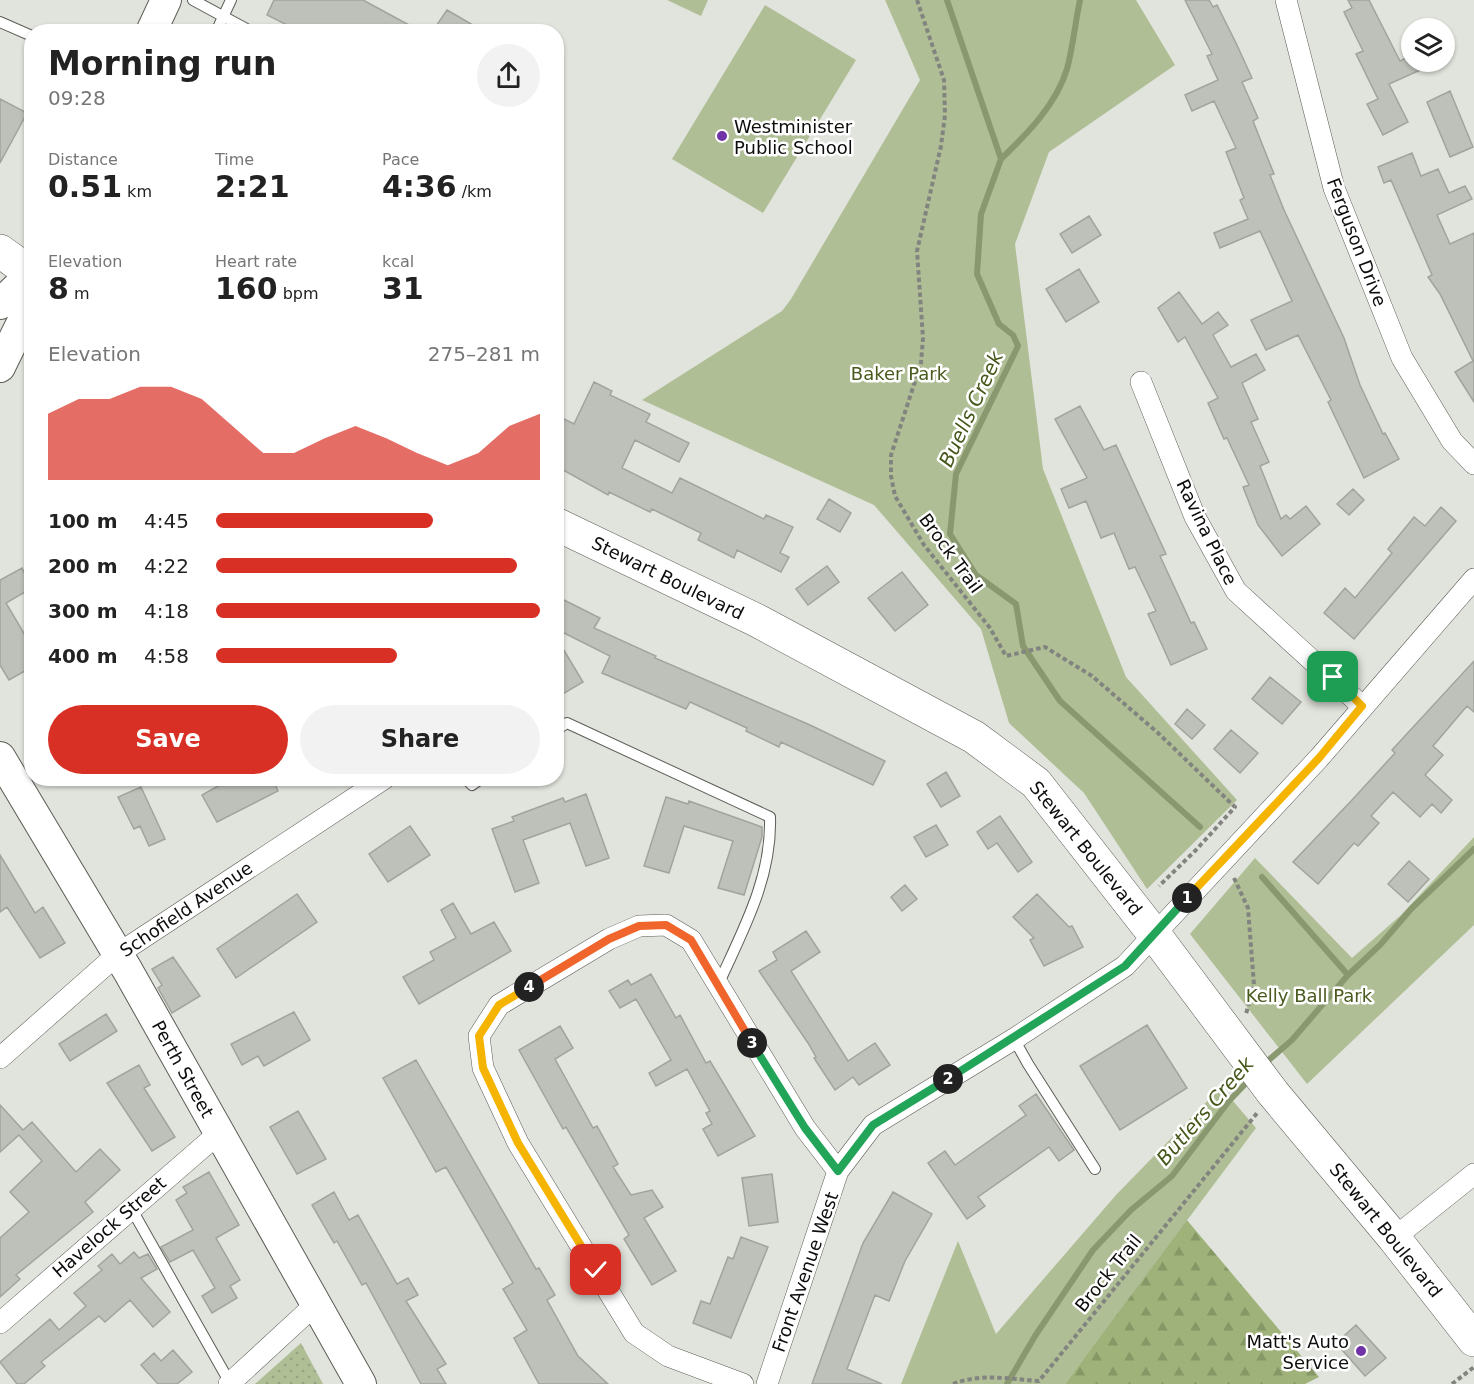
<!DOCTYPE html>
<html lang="en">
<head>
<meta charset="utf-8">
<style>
	body { margin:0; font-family:"DejaVu Sans",sans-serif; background:#f2f2f2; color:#222; height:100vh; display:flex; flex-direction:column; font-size:22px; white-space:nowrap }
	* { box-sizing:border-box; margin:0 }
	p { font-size:20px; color:#767676 }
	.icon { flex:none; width:33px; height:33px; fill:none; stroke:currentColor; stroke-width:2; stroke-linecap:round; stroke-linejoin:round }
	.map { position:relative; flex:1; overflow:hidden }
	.drawer { position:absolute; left:24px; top:24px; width:540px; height:762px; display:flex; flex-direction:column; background:#fff; border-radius:24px; box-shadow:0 2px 4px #0004 }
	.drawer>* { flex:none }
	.fabs { position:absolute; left:1401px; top:18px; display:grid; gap:12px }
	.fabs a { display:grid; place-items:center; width:54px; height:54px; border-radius:50%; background:#fff; box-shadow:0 2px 4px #0004; font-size:30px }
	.pin { position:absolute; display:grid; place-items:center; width:51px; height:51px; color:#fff; margin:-26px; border-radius:12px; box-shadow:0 3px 9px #0006 }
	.km { position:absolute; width:30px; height:30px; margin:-15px; border-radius:50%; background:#222; color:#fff; font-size:16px; line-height:30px; text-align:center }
	.round { display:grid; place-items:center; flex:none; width:63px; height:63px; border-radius:32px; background:#f2f2f2 }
	.summary { display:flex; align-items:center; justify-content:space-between; height:102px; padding:0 24px }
	h1 { font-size:33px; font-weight:600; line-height:45px }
	.stats { display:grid; grid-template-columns:repeat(3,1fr); gap:9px; height:102px; padding:6px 24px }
	.stats div { display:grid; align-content:center }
	.stats b { font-size:30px; font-weight:600 }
	.stats small { font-size:16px; font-weight:400 }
	.stats p { font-size:16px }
	.chart { height:168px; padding:12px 24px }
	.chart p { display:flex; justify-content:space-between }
	.chart svg { width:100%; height:108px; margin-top:6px; fill:#d93025; opacity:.7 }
	.action { display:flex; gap:12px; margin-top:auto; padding:12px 24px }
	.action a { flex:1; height:69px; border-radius:36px; background:#d93025; color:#fff; font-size:24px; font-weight:600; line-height:69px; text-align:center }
	.action a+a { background:#f2f2f2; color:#222 }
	ul { padding:0 24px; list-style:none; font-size:20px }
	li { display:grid; grid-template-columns:96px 72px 1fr; align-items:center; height:45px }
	li i { height:15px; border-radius:8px; background:#d93025 }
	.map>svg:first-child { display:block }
	.grass { fill:url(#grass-dots) }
	.forest { fill:url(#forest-firs) }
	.park { fill:#b0be96 }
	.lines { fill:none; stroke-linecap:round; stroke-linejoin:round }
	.stream { stroke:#89986e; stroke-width:6 }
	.building { fill:#bec1b9; stroke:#a1a49c; stroke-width:1.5 }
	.lane-casing { stroke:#5b5d56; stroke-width:12 }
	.street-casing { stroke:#5b5d56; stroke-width:22 }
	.secondary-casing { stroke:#5b5d56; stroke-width:32 }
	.primary-casing { stroke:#5b5d56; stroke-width:34 }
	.path { stroke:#82847f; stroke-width:4; stroke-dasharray:4.5 3; stroke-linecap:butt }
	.lane { stroke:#fff; stroke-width:10 }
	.street { stroke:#fff; stroke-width:21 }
	.secondary { stroke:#fff; stroke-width:30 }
	.primary { stroke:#fff; stroke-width:33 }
	.split-1-casing { stroke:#fff; stroke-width:12 }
	.split-2-casing { stroke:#fff; stroke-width:12 }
	.split-3-casing { stroke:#fff; stroke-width:12 }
	.split-4-casing { stroke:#fff; stroke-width:12 }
	.split-5-casing { stroke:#fff; stroke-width:12 }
	.split-1 { stroke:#f5b400; stroke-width:8 }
	.split-2 { stroke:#22a559; stroke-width:8 }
	.split-3 { stroke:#22a559; stroke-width:8 }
	.split-4 { stroke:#f0652b; stroke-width:8 }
	.split-5 { stroke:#f5b400; stroke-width:8 }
	.poi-dot { fill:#6f32a7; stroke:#fff; stroke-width:2 }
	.labels { text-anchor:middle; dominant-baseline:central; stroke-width:5; stroke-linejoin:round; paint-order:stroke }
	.poi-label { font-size:18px; fill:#0d0e0c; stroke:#fff; text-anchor:start }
	.street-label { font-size:18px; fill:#0d0e0c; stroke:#fff }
	.park-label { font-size:18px; fill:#485a1c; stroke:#fff }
	.water-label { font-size:20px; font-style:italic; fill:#455719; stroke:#fff }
</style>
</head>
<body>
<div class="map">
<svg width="1474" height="1384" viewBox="0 0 1474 1384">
	<defs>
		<pattern id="grass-dots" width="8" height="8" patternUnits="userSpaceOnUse" patternTransform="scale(1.5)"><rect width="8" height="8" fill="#b0be96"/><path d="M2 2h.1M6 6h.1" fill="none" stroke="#96a280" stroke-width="1.8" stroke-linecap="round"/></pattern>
		<pattern id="forest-firs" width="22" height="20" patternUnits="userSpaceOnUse" patternTransform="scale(1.5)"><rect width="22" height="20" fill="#9eb279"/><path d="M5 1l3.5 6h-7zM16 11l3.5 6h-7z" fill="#879867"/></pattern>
	</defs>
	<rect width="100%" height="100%" fill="#e1e4dc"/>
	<path class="grass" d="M301 1343 323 1384H255Z"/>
	<path class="forest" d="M1186 1219 1319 1377 1305 1384H1065Z"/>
	<path class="park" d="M667 0H708L701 16Z
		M885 0H1136L1175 65 1049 152 1015 244 1043 469 1126 677 1237 800 1147 889 1084 793 1009 723 981 629 874 505 642 400 782 311 791 299 920 80Z
		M765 5 856 60 763 213 672 159Z
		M1474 837V925L1307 1084 1190 934 1255 858 1352 958 1401 915Z
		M1221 1087 1256 1128 1065 1384H901L958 1241 996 1334 1116 1195Z"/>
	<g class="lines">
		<path class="stream" d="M947 0 1001 159 981 214 977 274 999 324 1013 335 1018 346 956 474 950 534 976 575 1016 604 1023 646 1060 701 1200 827
			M1001 159C1027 134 1056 105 1067 69 1073 47 1075 23 1080 0
			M1262 877 1348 975
			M1263 1065 1292 1040 1348 975 1380 945 1412 908 1474 849
			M1007 1384 1035 1336 1093 1250 1131 1210 1172 1176 1229 1101 1250 1079"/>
	</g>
	<path class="building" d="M274 0H363L422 32H301L267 15Z
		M1185 0H1209L1213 7 1217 5 1236 43 1252 78 1242 82 1258 118 1253 121 1274 174 1270 175 1284 210 1344 338 1360 385 1383 434 1385 433 1399 459 1364 478 1328 402 1331 400 1298 335 1266 350 1251 320 1292 301 1260 231 1220 248 1214 233 1248 219 1240 200 1244 198 1226 152 1236 148 1214 101 1192 111 1185 95 1218 80 1207 56 1212 54Z
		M1348 0H1369L1400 61 1412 55V62H1438L1389 84 1408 122 1383 135 1367 104 1378 99 1356 54 1363 51 1344 12 1352 8Z
		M447 10 485 32H432Z
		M1450 91 1473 147 1450 157 1427 102Z
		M0 99 27 113 0 163Z
		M1412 153 1421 176 1438 169 1449 193 1465 186 1472 199 1437 215 1450 244 1474 233V402L1455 372 1473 361 1440 294 1428 277 1432 275 1391 180 1384 183 1378 167Z
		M1089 216 1101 235 1072 253 1060 234Z
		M1079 269 1099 302 1066 322 1046 289Z
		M1179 292 1202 324 1218 312 1228 325 1213 335 1231 367 1256 354 1265 370 1242 383 1258 419 1251 422 1269 462 1260 466 1281 519 1286 515 1290 519 1306 506 1320 524 1282 556 1258 525 1243 487 1249 485 1227 438 1224 439 1208 403 1218 398 1185 337 1178 342 1158 308Z
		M594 382 612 391 610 395 650 414 646 422 689 443 679 462 635 440 622 468 672 493 680 478 764 519 766 515 793 527 780 553 789 557 781 572 737 550 734 558 698 540 701 533 652 509 650 512 609 492 608 495 556 466V415L574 424Z
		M1080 406 1104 450 1116 445 1166 554 1160 556 1191 623 1194 622 1207 649 1171 665 1148 614 1156 611 1135 567 1129 569 1114 533 1101 538 1086 501 1069 508 1061 489 1087 478 1055 419Z
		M1353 489 1364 500 1349 515 1337 504Z
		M829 499 851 513 840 532 817 519Z
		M1441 507 1456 521 1354 639 1324 613 1345 588 1355 598 1392 553 1388 549 1414 517 1425 526Z
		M827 566 839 582 808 605 796 589Z
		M22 568 32 588 6 603 32 647V667L9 680 0 665V580Z
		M902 572 928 605 895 631 868 598Z
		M562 599 600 618 594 628 656 656 655 658 810 725 885 761 873 785 781 742 779 747 746 731 747 728 690 702 686 709 602 673 610 656 556 629V611Z
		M556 637 583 682 556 698Z
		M1474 661V712L1467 706 1433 746 1443 755 1425 775 1452 800 1441 813 1432 804 1420 817 1393 792 1371 816 1379 823 1358 846 1354 843 1318 884 1293 862 1352 800 1395 753 1392 750Z
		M1270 677 1301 702 1282 724 1252 699Z
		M1187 709 1205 725 1192 739 1175 724Z
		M1231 730 1258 753 1240 773 1214 749Z
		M946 772 960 796 941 807 927 784Z
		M232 778H272L278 791 217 822 202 795Z
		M141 787 165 839 149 846 140 826 134 829 118 797Z
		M586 794 609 858 586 866 570 823 523 840 539 883 515 892 492 829 514 821 512 817 563 798 565 802Z
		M666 797 688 804 689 801 762 827V837L744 895 718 888 733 841 684 826 669 873 644 866Z
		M1000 816 1032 862 1018 872 997 843 988 849 977 832Z
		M936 825 948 845 926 857 914 837Z
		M410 826 430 855 388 882 369 854Z
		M0 855 35 913 43 907 65 943 40 958 7 907 0 912Z
		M1409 861 1429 879 1408 902 1388 884Z
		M905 885 917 899 902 911 891 897Z
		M297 894 317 922 236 978 217 949Z
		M1037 894 1069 927 1072 926 1083 947 1044 966 1030 940 1034 938 1013 917Z
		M453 903 471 934 494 922 511 951 419 1004 403 977 434 960 430 952 456 938 441 910Z
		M806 931 820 952 791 971 848 1061 875 1043 890 1065 859 1085 853 1077 835 1090 814 1058 816 1057 808 1043 759 971 777 960 773 952Z
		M173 957 200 996 172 1013 158 988 162 985 152 969Z
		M651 974 676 1018 680 1015 706 1063 710 1061 755 1136 718 1156 703 1129 712 1124 706 1113 710 1111 687 1069 656 1086 649 1073 671 1060 636 999 620 1008 609 991 628 980 631 985Z
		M294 1012 310 1040 264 1066 258 1056 242 1065 231 1044Z
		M106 1014 117 1031 70 1061 59 1044Z
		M1147 1025 1187 1088 1120 1130 1080 1066Z
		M560 1026 573 1048 555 1059 593 1128 597 1126 618 1164 613 1167 631 1195 652 1190 663 1207 644 1218 676 1271 652 1285 624 1239 629 1235 566 1127 563 1129 519 1050Z
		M416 1060 536 1269 539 1268 555 1295 547 1300 578 1356 608 1384H539L514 1338 527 1330 503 1289 513 1283 446 1167 436 1172 383 1078Z
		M139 1065 150 1085 144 1088 175 1137 152 1151 107 1083Z
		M1036 1094 1074 1150 1059 1161 1049 1147 978 1197 985 1206 967 1219 928 1163 945 1151 955 1165 1026 1115 1019 1106Z
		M0 1105 23 1130 32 1122 76 1172 100 1149 120 1170 85 1202 93 1212 16 1275 20 1279 0 1297V1238L29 1212 10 1192 42 1161 19 1135 0 1152Z
		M298 1111 326 1159 297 1174 270 1127Z
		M209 1172 239 1225 216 1238 240 1280 230 1286 237 1298 212 1313 202 1296 215 1288 193 1250 170 1262 161 1247 193 1230 176 1200 187 1193 183 1187Z
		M772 1174 778 1222 749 1226 742 1178Z
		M334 1192 349 1220 358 1215 397 1284 408 1278 418 1295 406 1301 446 1364 437 1369 446 1384H421L366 1283 362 1285 337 1241 334 1243 312 1205Z
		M893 1192 932 1214 905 1261 889 1301 875 1295 847 1369 882 1384H812L863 1243Z
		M741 1237 768 1247 731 1338 693 1323 701 1301 710 1304 728 1257 733 1259Z
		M134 1252 139 1258 148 1254 157 1269 141 1278 170 1312 153 1327 130 1300 105 1322 99 1316 41 1362 45 1366 24 1384H17L0 1362 50 1319 59 1330 86 1306 74 1293 102 1270 98 1266 112 1254 120 1264Z
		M1356 1325 1386 1358 1365 1376 1336 1343Z
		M173 1350 192 1372 177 1384H158L141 1365 154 1353 161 1361Z"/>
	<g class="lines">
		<g class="lane-casing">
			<path id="lane" d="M193 0 252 32
				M0 22 32 36
				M216 32 231 0
				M556 730 567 723 770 817C772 878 743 930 718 985
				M465 778 472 785 482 778
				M1014 1039 1028 1064 1095 1169
				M131 1208 230 1383"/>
		</g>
		<g class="street-casing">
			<path id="street" d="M1286 0 1334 188 1402 358 1452 441 1474 464
				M1141 382 1195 517 1236 591 1362 706
				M0 1058 118 954 385 778
				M1394 1238 1474 1174
				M0 1323 219 1133
				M229 1384 317 1303
				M743 1384 668 1356 634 1333 518 1143 483 1068 479 1036 499 1005 609 939 639 926 666 925 691 940 805 1128 838 1171
				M767 1384 838 1171 873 1125 1014 1039 1125 966 1319 758 1474 579"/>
		</g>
		<g class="secondary-casing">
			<path id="secondary" d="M151 32 166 0
				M0 304 31 274
				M0 367 26 314 32 274
				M0 757 128 971 361 1384"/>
		</g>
		<g class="primary-casing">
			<path id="primary" d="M0 251 32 274
				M556 524 758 621 974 737 1036 783 1154 934 1273 1093 1394 1238 1474 1340"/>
		</g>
		<path class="path" d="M917 0 944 80 945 115 941 146 917 251 923 338 921 363 891 455V476L895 496 924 545 990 628 1006 656 1045 647 1092 676 1157 732 1235 807 1196 850 1159 886
			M1234 878 1248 908 1254 985 1246 1014
			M953 1384C981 1373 1010 1379 1039 1381L1258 1112
			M1452 1384 1474 1367"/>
		<use href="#lane" class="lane"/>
		<use href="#street" class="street"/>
		<use href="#secondary" class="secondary"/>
		<use href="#primary" class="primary"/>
	</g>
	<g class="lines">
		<g class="split-1-casing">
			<path id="split-1" d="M1187 898 1319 758 1362 706 1333 677"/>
		</g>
		<g class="split-2-casing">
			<path id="split-2" d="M948 1079 1125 966 1187 898"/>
		</g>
		<g class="split-3-casing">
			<path id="split-3" d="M752 1043 805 1128 838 1171 873 1125 948 1079"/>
		</g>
		<g class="split-4-casing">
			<path id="split-4" d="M529 987 609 939 639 926 666 925 691 940 752 1043"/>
		</g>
		<g class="split-5-casing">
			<path id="split-5" d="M529 987 499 1005 479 1036 483 1068 518 1143 596 1270"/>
		</g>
		<use href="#split-1" class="split-1"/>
		<use href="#split-2" class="split-2"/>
		<use href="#split-3" class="split-3"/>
		<use href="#split-4" class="split-4"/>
		<use href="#split-5" class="split-5"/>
	</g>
	<g class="poi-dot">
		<circle cx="722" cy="136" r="6"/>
		<circle cx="1361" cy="1351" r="6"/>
	</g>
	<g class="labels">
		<g class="poi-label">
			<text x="734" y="126">Westminister<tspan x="734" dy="21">Public School</tspan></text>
			<text x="1349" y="1341" text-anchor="end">Matt's Auto<tspan x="1349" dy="21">Service</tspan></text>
		</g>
		<g class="street-label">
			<text transform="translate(1357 242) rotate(69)">Ferguson Drive</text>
			<text transform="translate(1207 532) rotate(64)">Ravina Place</text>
			<text transform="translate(951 553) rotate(54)">Brock Trail</text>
			<text transform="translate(668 578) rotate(26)">Stewart Boulevard</text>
			<text transform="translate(1086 848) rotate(51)">Stewart Boulevard</text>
			<text transform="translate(186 909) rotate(-34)">Schofield Avenue</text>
			<text transform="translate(183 1069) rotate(61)">Perth Street</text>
			<text transform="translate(109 1227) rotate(-41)">Havelock Street</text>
			<text transform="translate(1386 1230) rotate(51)">Stewart Boulevard</text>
			<text transform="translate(805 1272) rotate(-71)">Front Avenue West</text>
			<text transform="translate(1108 1273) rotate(-51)">Brock Trail</text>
		</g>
		<g class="park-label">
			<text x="899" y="373">Baker Park</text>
			<text x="1309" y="995">Kelly Ball Park</text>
		</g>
		<g class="water-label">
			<text transform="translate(971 409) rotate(-65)">Buells Creek</text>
			<text transform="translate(1205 1111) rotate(-49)">Butlers Creek</text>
		</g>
	</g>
</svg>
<div class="fabs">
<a><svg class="icon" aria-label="layers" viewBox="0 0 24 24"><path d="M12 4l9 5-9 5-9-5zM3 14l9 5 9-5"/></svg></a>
</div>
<div class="pin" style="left:1333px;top:677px;background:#1e9e55"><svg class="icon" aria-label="arrive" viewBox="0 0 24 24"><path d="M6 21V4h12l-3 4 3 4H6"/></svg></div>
<div class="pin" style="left:596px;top:1270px;background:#d93025"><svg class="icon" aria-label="check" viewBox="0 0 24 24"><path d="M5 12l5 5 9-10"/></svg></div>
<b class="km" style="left:1187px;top:898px">1</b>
<b class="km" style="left:948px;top:1079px">2</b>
<b class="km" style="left:752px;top:1043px">3</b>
<b class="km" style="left:529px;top:987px">4</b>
<section class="drawer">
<div class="summary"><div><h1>Morning run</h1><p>09:28</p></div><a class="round"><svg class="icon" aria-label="share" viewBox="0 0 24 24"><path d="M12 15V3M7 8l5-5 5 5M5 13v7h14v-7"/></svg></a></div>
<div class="stats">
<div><p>Distance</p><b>0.51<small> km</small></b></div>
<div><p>Time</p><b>2:21</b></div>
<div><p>Pace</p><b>4:36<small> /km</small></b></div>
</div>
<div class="stats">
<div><p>Elevation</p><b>8<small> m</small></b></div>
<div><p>Heart rate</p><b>160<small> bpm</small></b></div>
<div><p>kcal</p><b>31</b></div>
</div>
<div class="chart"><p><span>Elevation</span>275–281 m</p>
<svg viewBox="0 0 160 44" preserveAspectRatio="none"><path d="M0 44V17L10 11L20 11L30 6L40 6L50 11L60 22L70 33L80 33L90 27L100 22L110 27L120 33L130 38L140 33L150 22L160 17V44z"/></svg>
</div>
<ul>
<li><b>100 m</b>4:45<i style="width:67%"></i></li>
<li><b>200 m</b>4:22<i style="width:93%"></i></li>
<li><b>300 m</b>4:18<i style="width:100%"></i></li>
<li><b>400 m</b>4:58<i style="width:56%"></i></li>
</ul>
<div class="action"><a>Save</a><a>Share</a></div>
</section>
</div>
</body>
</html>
